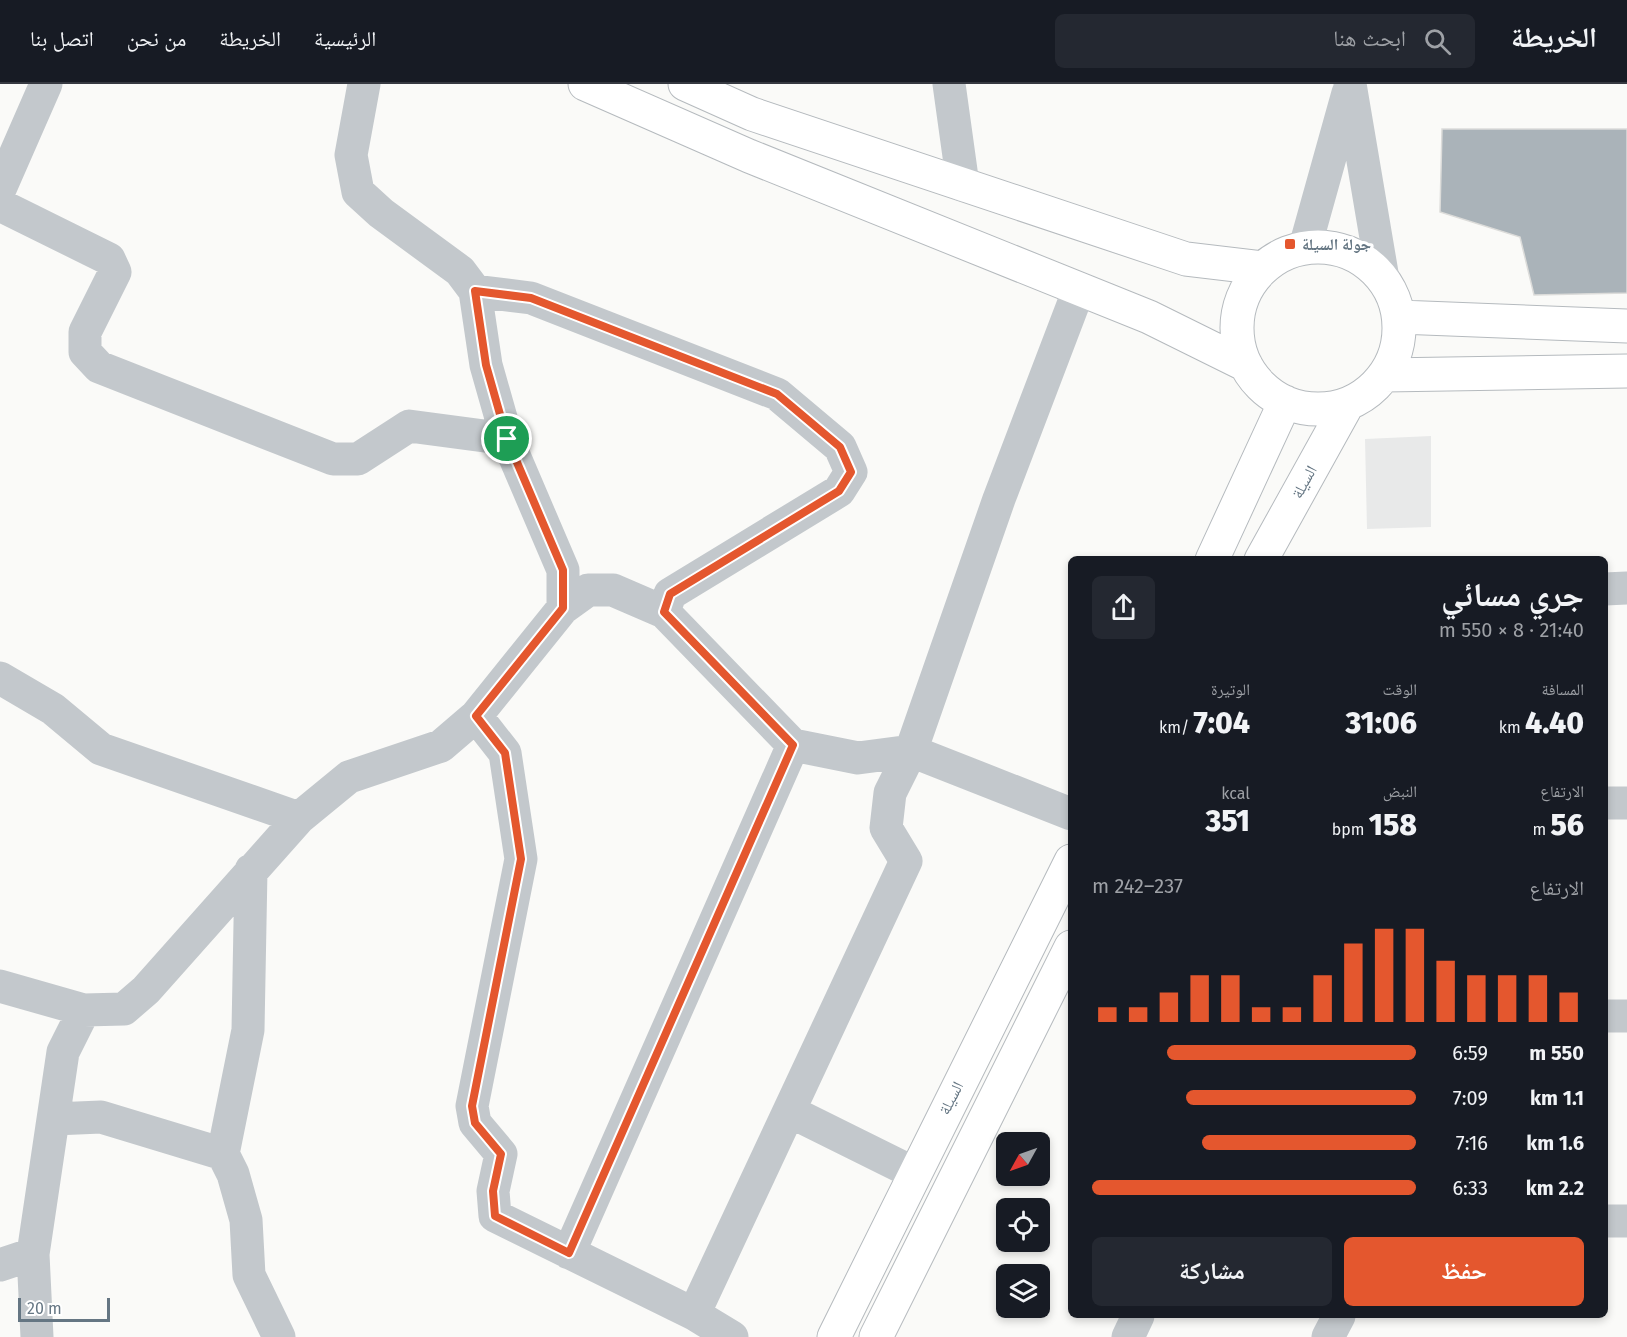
<!DOCTYPE html>
<html lang="ar">
<head>
<meta charset="utf-8">
<style>
	body { margin:0; font-family:"Fira Sans","Noto Naskh Arabic",sans-serif; background:#242831; color:#f1f3f6; direction:rtl; height:100vh; display:flex; flex-direction:column; font-size:22px; white-space:nowrap }
	* { box-sizing:border-box; margin:0 }
	p { font-size:20px; color:#9ea1a6 }
	.icon { flex:none; width:33px; height:33px; fill:none; stroke:currentColor; stroke-width:2; stroke-linecap:round; stroke-linejoin:round }
	.map { position:relative; flex:1; overflow:hidden; direction:ltr }
	.panel { position:absolute; left:1068px; top:472px; width:540px; height:762px; display:flex; flex-direction:column; background:#171b24; border-radius:9px; box-shadow:0 3px 9px #0003; direction:rtl }
	.panel>* { flex:none }
	.needle { width:39px; rotate:230deg }
	.buttons { position:absolute; left:996px; top:1048px; display:grid; gap:12px }
	.buttons a { display:grid; place-items:center; width:54px; height:54px; border-radius:9px; background:#171b24; box-shadow:0 3px 9px #0003; font-size:30px }
	.scale { position:absolute; left:18px; bottom:15px; width:92px; box-sizing:border-box; padding-left:6px; border:3px solid #657683; border-top:0; font-size:16px; line-height:21px; white-space:nowrap; color:#657683; -webkit-text-stroke:4px #fff; paint-order:stroke }
	.pin { position:absolute; display:grid; place-items:center; width:51px; height:51px; color:#fff; margin:-26px; border:3px solid #fff; border-radius:50%; box-shadow:0 2px 6px #0007 }
	.round { display:grid; place-items:center; flex:none; width:63px; height:63px; border-radius:9px; background:#242831 }
	.headline { display:flex; align-items:center; justify-content:space-between; height:102px; padding:0 24px }
	h1 { font-size:33px; font-weight:800; line-height:45px }
	.figures { display:grid; grid-template-columns:repeat(3,1fr); gap:9px; height:102px; padding:6px 24px }
	.figures div { display:grid; align-content:center }
	.figures b { font-size:30px; font-weight:800 }
	.figures small { font-size:16px; font-weight:400 }
	.figures p { font-size:16px }
	.chart { height:168px; padding:12px 24px }
	.chart p { display:flex; justify-content:space-between }
	.chart svg { width:100%; height:108px; margin-top:6px; stroke:#e4572e; stroke-width:6 }
	.button { display:flex; gap:12px; margin-top:auto; padding:12px 24px }
	.button a { flex:1; height:69px; border-radius:9px; background:#e4572e; color:#fff; font-size:24px; font-weight:800; line-height:69px; text-align:center }
	.button a+a { background:#242831; color:#f1f3f6 }
	ul { padding:0 24px; list-style:none; font-size:20px }
	li { display:grid; grid-template-columns:96px 72px 1fr; align-items:center; height:45px }
	li i { height:15px; border-radius:8px; background:#e4572e }
	header { display:flex; align-items:center; gap:36px; box-sizing:border-box; height:84px; padding:0 30px; background:#171b24; border-bottom:2px solid #363941 }
	header strong { font-size:28px }
	nav { display:flex; gap:33px; margin-inline-start:auto; font-size:21px }
	.search { width:420px; height:54px; background:#242831; display:flex; align-items:center; gap:15px; box-sizing:border-box; padding:0 21px; border-radius:9px; color:#9ea1a6; font-size:22px }
	.map>svg:first-child { display:block }
	.built { fill:#e8e9e9 }
	.building { fill:#aab3b9; stroke:#dcdcda; stroke-width:1.5 }
	.lines { fill:none; stroke-linecap:round; stroke-linejoin:round }
	.major-casing { stroke:#b5babe; stroke-width:35 }
	.minor { stroke:#c3c8cc; stroke-width:33 }
	.major { stroke:#fff; stroke-width:33 }
	.route-casing { stroke:#fff; stroke-width:12 }
	.route { stroke:#e4572e; stroke-width:8 }
	.poi-dot { fill:#e4572e; stroke:#fff; stroke-width:2 }
	.labels { text-anchor:middle; dominant-baseline:central; stroke-width:6; stroke-linejoin:round; paint-order:stroke }
	.poi-label { font-size:16px; font-weight:bold; fill:#657683; stroke:#fff; text-anchor:start }
	.street-label { font-size:16px; fill:#657683; stroke:#fff }
</style>
</head>
<body>
<header>
<strong>الخريطة</strong>
<div class="search"><svg class="icon" aria-label="search" viewBox="0 0 24 24"><circle cx="10" cy="10" r="6"/><path d="M15 15l6 6"/></svg>ابحث هنا</div>
<nav><a>الرئيسية</a><a>الخريطة</a><a>من نحن</a><a>اتصل بنا</a></nav>
</header>
<div class="map">
<svg width="1627" height="1253" viewBox="0 0 1627 1253">
	<rect width="100%" height="100%" fill="#fafaf8"/>
	<path class="built" d="M1431 352V443L1367 445 1365 355Z"/>
	<path class="building" d="M1442 45H1627V209L1534 211 1520 153 1440 128Z"/>
	<g class="lines">
		<g class="major-casing">
			<path id="major" d="M585 0 749 72 1149 233 1246 281
				M685 0 752 30 1186 175 1262 184
				M1237 244a81 81 0 1 1 162 0a81 81 0 1 1-162 0Z
				M1399 233 1627 242
				M1385 291 1627 287
				M1212 476 1285 318
				M1261 476 1347 321
				M834 1253 1071 777
				M876 1253 1071 863"/>
		</g>
		<path class="minor" d="M364 0 351 71 358 108 381 129 460 187 475 207 486 281 507 355 563 486V524
			M949 0 963 101
			M1350 0 1383 195
			M0 105 46 0
			M0 121 109 175 115 188 85 248V268L99 283 333 375H358L409 342 507 355
			M1305 163 1348 9
			M475 207 531 214 777 310 840 363 851 388 839 407 670 510 664 528
			M1605 505 1627 504
			M0 594 53 625 101 665 299 734
			M476 632 505 669 521 775 472 1022 475 1039 501 1070 493 1107 495 1132 694 1230 732 1253
			M1605 719H1627
			M251 786 248 946 223 1070 233 1090 246 1136 249 1191 279 1253
			M0 902 84 926 124 925 146 906 299 734 349 693 441 662 476 632 563 524 588 506H613L664 528 793 661 858 674 911 667 1071 730
			M1605 932H1627
			M789 1027 914 1089
			M54 1035 101 1033 223 1070
			M1605 1137H1627
			M569 1169 793 661
			M0 1181 33 1170
			M694 1230 906 777 886 744 890 709 911 667 999 415 1079 205
			M37 1253 33 1170 63 968 84 926
			M1128 1253 1138 1232
			M1328 1253 1339 1232"/>
		<use href="#major" class="major"/>
	</g>
	<g class="lines">
		<g class="route-casing">
			<path id="route" d="M475 207 531 214 777 310 840 363 851 388 839 407 670 510 664 528 793 661 569 1169 495 1132 493 1107 501 1070 475 1039 472 1022 521 775 505 669 476 632 563 524V486L507 355 486 281Z"/>
		</g>
		<use href="#route" class="route"/>
	</g>
	<rect class="poi-dot" x="1284" y="154" width="12" height="12" rx="3"/>
	<g class="labels">
		<g class="poi-label">
			<text x="1302" y="160">جولة السيلة</text>
		</g>
		<g class="street-label">
			<text transform="translate(1304 398) rotate(-61)">السيلة</text>
			<text transform="translate(951 1014) rotate(-63)">السيلة</text>
		</g>
	</g>
</svg>
<div class="buttons">
<a><svg class="needle" viewBox="-14 -14 28 28"><path d="M0-13l5 13h-10z" fill="#e53935"/><path d="M0 13l5-13h-10z" fill="#9ea1a6"/></svg></a>
<a><svg class="icon" aria-label="locate" viewBox="0 0 24 24"><circle cx="12" cy="12" r="6"/><path d="M12 2v4M12 18v4M2 12h4M18 12h4"/></svg></a>
<a><svg class="icon" aria-label="layers" viewBox="0 0 24 24"><path d="M12 4l9 5-9 5-9-5zM3 14l9 5 9-5"/></svg></a>
</div>
<div class="scale">20 m</div>
<div class="pin" style="left:507px;top:355px;background:#1e9e55"><svg class="icon" aria-label="arrive" viewBox="0 0 24 24"><path d="M6 21V4h12l-3 4 3 4H6"/></svg></div>
<section class="panel">
<div class="headline"><div><h1>جري مسائي</h1><p>21:40 · 8 × 550 m</p></div><a class="round"><svg class="icon" aria-label="share" viewBox="0 0 24 24"><path d="M12 15V3M7 8l5-5 5 5M5 13v7h14v-7"/></svg></a></div>
<div class="figures">
<div><p>المسافة</p><b>4.40<small> km</small></b></div>
<div><p>الوقت</p><b>31:06</b></div>
<div><p>الوتيرة</p><b>7:04<small> /km</small></b></div>
</div>
<div class="figures">
<div><p>الارتفاع</p><b>56<small> m</small></b></div>
<div><p>النبض</p><b>158<small> bpm</small></b></div>
<div><p>kcal</p><b>351</b></div>
</div>
<div class="chart"><p><span>الارتفاع</span>237–242 m</p>
<svg viewBox="0 0 160 44" preserveAspectRatio="none"><path d="M5 44V38M15 44V38M25 44V32M35 44V25M45 44V25M55 44V38M65 44V38M75 44V25M85 44V12M95 44V6M105 44V6M115 44V19M125 44V25M135 44V25M145 44V25M155 44V32"/></svg>
</div>
<ul>
<li><b>550 m</b>6:59<i style="width:77%"></i></li>
<li><b>1.1 km</b>7:09<i style="width:71%"></i></li>
<li><b>1.6 km</b>7:16<i style="width:66%"></i></li>
<li><b>2.2 km</b>6:33<i style="width:100%"></i></li>
</ul>
<div class="button"><a>حفظ</a><a>مشاركة</a></div>
</section>
</div>
</body>
</html>
